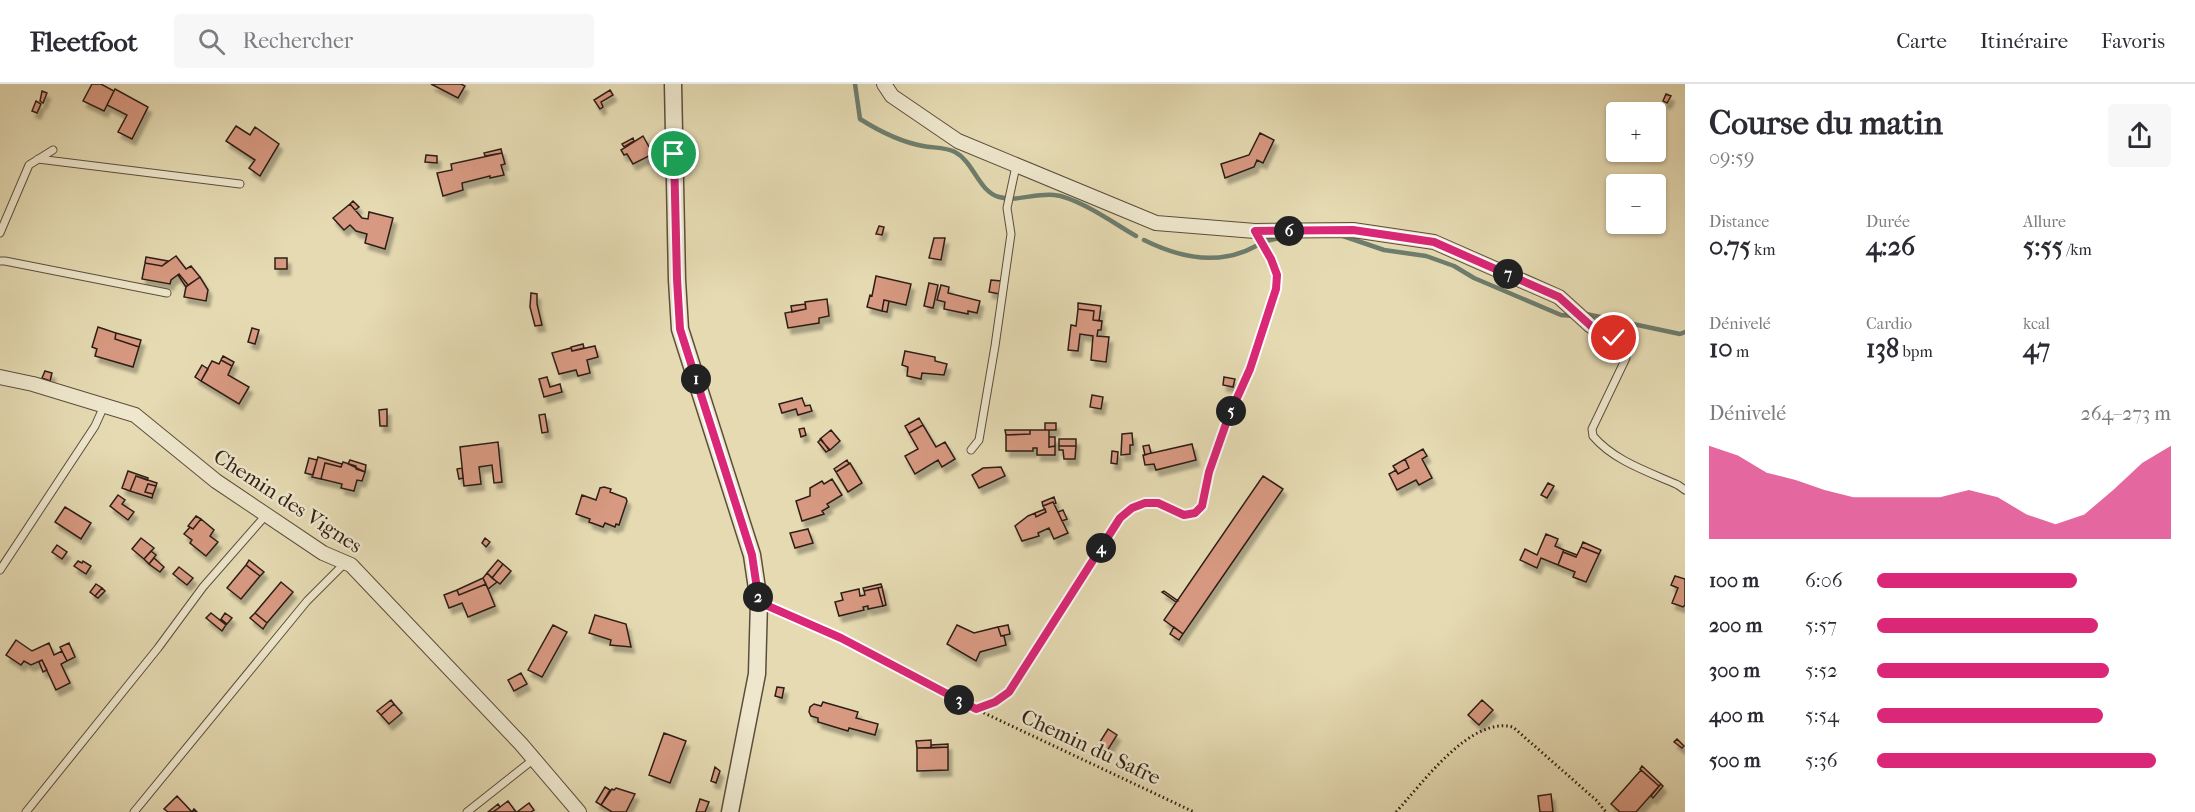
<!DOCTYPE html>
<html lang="fr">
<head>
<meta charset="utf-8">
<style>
	body { margin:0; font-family:"IM FELL French Canon",serif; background:#f7f7f7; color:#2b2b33; height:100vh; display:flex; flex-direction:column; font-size:22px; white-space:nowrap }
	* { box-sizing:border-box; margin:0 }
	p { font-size:20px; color:#7c7c81 }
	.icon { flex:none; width:33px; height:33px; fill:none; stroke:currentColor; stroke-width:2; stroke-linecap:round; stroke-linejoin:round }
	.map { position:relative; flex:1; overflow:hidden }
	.sheet { display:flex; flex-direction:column; background:#fff; width:510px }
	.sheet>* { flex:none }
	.tools { position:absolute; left:1606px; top:18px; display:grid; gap:12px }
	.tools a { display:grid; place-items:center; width:60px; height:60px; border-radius:6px; background:#fff; box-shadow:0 2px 4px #0004; font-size:30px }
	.pin { position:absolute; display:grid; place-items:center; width:51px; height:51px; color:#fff; margin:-26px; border:3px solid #fff; border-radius:50%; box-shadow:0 2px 6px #0007 }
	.km { position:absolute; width:30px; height:30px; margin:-15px; border-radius:50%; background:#222; color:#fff; font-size:16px; line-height:30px; text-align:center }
	.round { display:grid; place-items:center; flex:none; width:63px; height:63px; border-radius:6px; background:#f7f7f7 }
	.summary { display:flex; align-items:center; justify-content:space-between; height:102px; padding:0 24px }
	h1 { font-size:33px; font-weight:800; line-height:45px }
	.figures { display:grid; grid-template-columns:repeat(3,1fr); gap:9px; height:102px; padding:6px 24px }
	.figures div { display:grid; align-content:center }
	.figures b { font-size:26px; font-weight:800 }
	.figures small { font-size:16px; font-weight:400 }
	.figures p { font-size:16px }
	.chart { height:168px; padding:12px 24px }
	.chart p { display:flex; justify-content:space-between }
	.chart svg { width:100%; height:108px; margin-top:6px; fill:#db2777; opacity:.7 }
	ul { padding:0 24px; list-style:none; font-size:20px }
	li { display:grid; grid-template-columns:96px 72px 1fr; align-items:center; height:45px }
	li i { height:15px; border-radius:8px; background:#db2777 }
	header { display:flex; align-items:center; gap:36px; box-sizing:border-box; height:84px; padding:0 30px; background:#fff; border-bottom:2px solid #e1e1e2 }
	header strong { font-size:28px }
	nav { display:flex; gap:33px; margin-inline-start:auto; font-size:21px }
	.search { width:420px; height:54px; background:#f7f7f7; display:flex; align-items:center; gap:15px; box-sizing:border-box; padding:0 21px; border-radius:6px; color:#7c7c81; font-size:22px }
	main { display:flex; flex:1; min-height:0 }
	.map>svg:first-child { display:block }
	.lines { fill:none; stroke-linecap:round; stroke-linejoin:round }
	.stream { stroke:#6d7d6d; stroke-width:4.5 }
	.building { fill:#d79981; stroke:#2f1f15; stroke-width:1.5; filter:url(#shadow) }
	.service-casing { stroke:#5c4e3c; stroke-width:9 }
	.minor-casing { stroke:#5c4e3c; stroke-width:16 }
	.tertiary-casing { stroke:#5c4e3c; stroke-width:19 }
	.path { stroke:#2f1f15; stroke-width:3; stroke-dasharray:1.5 3; stroke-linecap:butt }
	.service { stroke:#eee7cd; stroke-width:7 }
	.minor { stroke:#eee7cd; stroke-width:14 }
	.tertiary { stroke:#eee7cd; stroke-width:16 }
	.route-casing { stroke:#fff; stroke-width:12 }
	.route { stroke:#db2777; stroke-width:8 }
	.labels { text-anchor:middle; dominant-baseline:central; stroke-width:5; stroke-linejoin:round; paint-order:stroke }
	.street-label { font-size:21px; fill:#2f1f15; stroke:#eee7cd }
</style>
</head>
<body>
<header>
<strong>Fleetfoot</strong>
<div class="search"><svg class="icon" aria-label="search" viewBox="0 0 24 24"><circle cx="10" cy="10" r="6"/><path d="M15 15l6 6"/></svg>Rechercher</div>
<nav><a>Carte</a><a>Itinéraire</a><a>Favoris</a></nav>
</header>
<main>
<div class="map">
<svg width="1685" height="728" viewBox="0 0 1685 728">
	<defs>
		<filter id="shadow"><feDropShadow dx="3.5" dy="6" stdDeviation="1.5" flood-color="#0004"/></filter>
	</defs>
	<rect width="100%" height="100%" fill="#e5dab2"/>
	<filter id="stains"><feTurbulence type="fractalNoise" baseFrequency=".00333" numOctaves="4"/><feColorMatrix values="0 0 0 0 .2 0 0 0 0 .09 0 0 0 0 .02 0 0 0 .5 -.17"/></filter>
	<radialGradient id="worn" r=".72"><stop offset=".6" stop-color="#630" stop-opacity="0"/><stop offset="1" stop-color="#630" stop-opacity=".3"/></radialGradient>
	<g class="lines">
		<path class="stream" d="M855 0 860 35C879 47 901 58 923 62 932 64 946 63 955 68 974 78 978 107 999 113 1017 118 1035 109 1054 111 1077 113 1115 140 1136 152
			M1343 152 1384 166 1426 172 1454 182 1474 194 1561 231 1573 232
			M1144 156C1180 174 1220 182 1256 162
			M1266 157 1284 153
			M1586 230 1680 250 1685 248"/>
	</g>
	<path class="building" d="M92 0H101L114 7 104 27 83 17Z
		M431 0H461L465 2 458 14Z
		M115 5 148 23 132 55 118 48 127 31 107 21Z
		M610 6 613 11 601 18 603 23 600 25 594 16Z
		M42 7 47 9 43 19 40 17Z
		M1666 10 1671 12 1667 19 1663 17Z
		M36 17 41 20 37 29 32 27Z
		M236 42 250 51 255 43 279 60 260 92 249 84 255 76 226 57Z
		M1260 49 1274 56 1263 79 1257 76 1254 83 1225 94 1221 80 1249 71Z
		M643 52 653 70 633 80 627 70 624 71 621 66Z
		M633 54 634 57 624 63 622 60Z
		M501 65 502 69 485 72 484 69Z
		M502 69 505 80 501 81 504 91 490 94V92L462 99 463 106 443 112 437 89 452 86 451 80Z
		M426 71 437 72V79L425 78Z
		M353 117 359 123 355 126 350 120Z
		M350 120 362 134 368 135 369 128 393 134 385 165 365 159 367 150 356 147 350 141 344 146 333 134Z
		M879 142 884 143 882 151 876 150Z
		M934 154H945L941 176 929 174Z
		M176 172 186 185 191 182 200 193 188 201 179 190 171 196 170 200 142 195 145 179 162 182Z
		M146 173 168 177 162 182 145 179Z
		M275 174H287V185H275Z
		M179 190 188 201 186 203 178 191Z
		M876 192 911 200 906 221 884 216 882 227 867 223 870 211 872 212Z
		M200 193 208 206 206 217 184 213 186 203Z
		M991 196 1001 197 1000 210 989 208Z
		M929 199 938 201 933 224 924 222Z
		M941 201 949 203 948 209 980 217 977 229 968 227V230L944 225 945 218 937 216Z
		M531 209 537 210V220L542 241 535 242 530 223Z
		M827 215 829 232 819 234V239L788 244 785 229 806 225 805 218Z
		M884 216 889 217 887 228 882 227Z
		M1078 219 1101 222 1099 237 1093 236 1094 227 1078 225Z
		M805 220 806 225 792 228 791 222Z
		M1078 225 1094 227 1093 236 1102 237 1101 246H1098L1097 252 1109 253 1106 278 1091 276 1093 252 1080 250 1078 267 1068 266 1071 241 1076 242Z
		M98 243 116 249 115 255 139 263 133 283 95 272 97 265 92 263Z
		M252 244 259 246 255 260 248 258Z
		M116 249 141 256 139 263 115 255Z
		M583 260 584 264 572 267 571 263Z
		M595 262 598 273 587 276 590 289 578 292 576 286 559 290 552 269 571 264 572 267Z
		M905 267 935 273V277L947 280 944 291 922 289 921 295 907 292 908 283 902 281Z
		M223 272 234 278 232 282 221 276Z
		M221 276 232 282 228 291 249 303 239 320 201 297 212 277 219 280Z
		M202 281 208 285 201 297 195 293Z
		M45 287 52 289 50 297 42 294Z
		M547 293 550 303 560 300 562 308 544 313 539 295Z
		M1224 293 1235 295 1233 303 1223 301Z
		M1092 311 1103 313 1101 325 1090 323Z
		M802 314 805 322 810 321 812 327 798 331 796 325 782 329 779 320Z
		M387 325V342H380L379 326Z
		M545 330 548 348 542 349 539 331Z
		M919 334 923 341 909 349 905 342Z
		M1045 339H1056V346H1045Z
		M923 341 936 363 945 358 955 375 942 383 938 376 915 390 905 372 918 365 909 349Z
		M804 344 806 351 801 353 799 345Z
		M831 346 840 357 830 366 820 355Z
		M1005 346H1030V350L1006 351Z
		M1030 346H1049V363L1055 362V371H1037V364H1033V367H1006V351L1030 350Z
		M1132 349 1133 361H1130V370L1121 371 1122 350Z
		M1049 353H1055V362L1049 363Z
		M821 355 829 366 826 368 818 358Z
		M1059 355H1076V362H1059Z
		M498 358 502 398 494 399 492 381 479 383 481 400 464 402 460 363Z
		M1192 360 1196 376 1156 386 1154 380 1145 381 1143 371Z
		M1149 361 1151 369 1145 371 1143 362Z
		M1059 362H1076L1075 375H1064L1063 366H1059Z
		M1423 365 1427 372 1422 375 1432 394 1419 401 1416 396 1397 406 1389 390 1396 386 1398 390 1409 384 1405 375Z
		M1112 367 1118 368 1117 380 1111 379Z
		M318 373 342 380 341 383 325 379 321 395 312 393Z
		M309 374 317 376 313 391 305 389Z
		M1405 375 1409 384 1398 390 1393 382Z
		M350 376 366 381 365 388 348 380Z
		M847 376 849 380 836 388 834 385Z
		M343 378 356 382V385L365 388 362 397 357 396 354 407 341 404 342 400 321 395 325 379 341 383Z
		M850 379 862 399 848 408 836 388Z
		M1001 383 1005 392 979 404 972 391 983 384Z
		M462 384 463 394 459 395 457 385Z
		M128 387 148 394 147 396 136 392 130 407 122 404Z
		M136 392 157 399 156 402 148 400 145 408 153 410 152 414 130 407Z
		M1263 392 1283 405 1183 550 1164 536Z
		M832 395 842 411 827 420 829 423 822 427 824 430 802 437 796 417 810 412V404L822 397 824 400Z
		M1548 399 1554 402 1547 414 1541 411Z
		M148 400 156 402 153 410 145 408Z
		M604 403 611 405 610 408 626 414 627 417 619 441 616 440 615 443 605 439 603 443 589 438 590 435 576 430 582 411 596 416 600 404Z
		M118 411 125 416 122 420 134 428 128 436 110 422Z
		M1054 413 1056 419 1054 420 1053 418 1043 422 1042 418Z
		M1053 418 1068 449 1054 455 1049 444 1038 449 1039 452 1022 457 1015 442 1028 432 1035 429 1036 433 1046 428 1043 422Z
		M65 423 91 439 81 455 55 438Z
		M1045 425 1046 428 1036 433 1035 429Z
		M1063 426 1067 435 1062 437 1058 428Z
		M196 432 201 435 193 445 188 442Z
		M201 435 214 446 210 452 218 458 206 472 190 459 192 456 184 450 190 443 193 445Z
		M808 445 813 459 795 464 790 449Z
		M1546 450 1558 455 1555 462 1564 466 1558 481 1541 474 1537 484 1520 476 1525 465 1537 471Z
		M141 454 154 464 144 475 132 465Z
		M485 454 490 458 486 463 482 459Z
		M1583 458 1601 466 1599 470 1581 463Z
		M57 461 67 468 62 475 52 468Z
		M1581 463 1599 470 1586 498 1573 493 1575 488 1558 481 1563 468 1576 473Z
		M1564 466 1577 471 1576 473 1563 468Z
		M151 467 156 471 149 480 144 475Z
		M154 474 164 483 160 488 149 480Z
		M249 476 264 488 260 492 246 481Z
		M498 476 503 480 492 494 487 489Z
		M78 477 82 479 83 477 91 482 86 490 74 482Z
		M503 480 511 487 500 500 492 494Z
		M246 481 260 492 241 515 227 504Z
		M179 483 193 494 187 501 173 490Z
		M487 489 497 498 488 505 483 494Z
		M1675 492 1685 495V521L1683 523 1672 519 1678 504 1671 501Z
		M483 494 486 500 459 511 457 506Z
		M281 498 293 508 267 539 255 529Z
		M96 500 102 504 95 512 90 508Z
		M486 500 495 522 468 533 462 519 449 524 444 511 457 506 459 511Z
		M881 500 882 503 864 507 863 504Z
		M882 503 886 521 883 522 878 504Z
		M102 504 105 507 98 514 95 512Z
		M878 504 883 522 868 525V522L863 523 864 526 839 532 835 518 843 516 841 509 859 505 860 512 865 511 864 507Z
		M1164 507 1178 517 1176 518 1162 508Z
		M211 529 226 541 222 547 206 534Z
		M225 529 232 534 227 540 221 535Z
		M255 529 267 539 263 545 250 534Z
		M595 531 626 540 631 563 610 561 611 556 589 549Z
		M553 541 567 548 542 593 528 586Z
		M957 541 974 549 998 543 1001 552H1004L1006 561 980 568 976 577 947 560Z
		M1008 541 1010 550 1001 552 998 543Z
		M1174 543 1183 550 1179 556 1170 550Z
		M16 556 32 567 49 559 54 571 62 567 67 577 61 580 70 599 56 606 42 576 31 581 24 577 21 581 6 571Z
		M69 559 75 573 67 577 60 563Z
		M42 576 47 586 43 588 39 578Z
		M521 589 527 600 514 607 508 596Z
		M777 603 784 604 782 614 775 612Z
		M391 616 394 620 381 631 377 627Z
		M1482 616 1493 626 1479 641 1468 631Z
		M823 618 858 628 856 634 878 640 875 651 849 644 848 647 818 638V634L811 632 809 628 810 623 814 620 821 622Z
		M394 620 402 629 389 640 381 631Z
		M1108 645 1117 651 1107 667 1098 661Z
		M664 649 686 657 670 699 649 691Z
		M1677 655 1684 662 1682 664 1674 658Z
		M931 656V664H917L916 657Z
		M948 660V663L931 664V661Z
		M948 663V686L917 687V664Z
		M1642 682 1661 700 1659 702 1640 685Z
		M715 683 720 687 716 699 711 697Z
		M1641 686 1659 702 1636 728H1620L1611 720Z
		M1661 700 1663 702 1653 714 1651 712Z
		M605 703 610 706 601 721 596 718Z
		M616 704 635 710 626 728H612L601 721 612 705 614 706Z
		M1551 710 1553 728H1540L1538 712Z
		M177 712 192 728 194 725 197 728H168L164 725Z
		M700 715 709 718 705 728H696Z
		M508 717 516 728H493L500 723Z
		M529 719 534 726 531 728H517Z
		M498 720 500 723 493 728H488Z"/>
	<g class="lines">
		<g class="service-casing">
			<path id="service" d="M38 75 240 100
				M0 149 29 81 53 66
				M0 177H5L167 209
				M1591 242 1622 260 1626 274 1592 345 1593 352C1614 377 1649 388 1678 401L1685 406
				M971 366 979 356 995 262 1011 150 1007 124 1016 82
				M0 486 95 342 104 322
				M26 728 158 564 203 503 266 431
				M134 728 307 517 345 479
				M467 728 534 675"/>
		</g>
		<g class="minor-casing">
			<path id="minor" d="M884 0 892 12 958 57 1156 139 1255 147 1353 146 1434 158 1559 213 1591 242
				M0 293 33 300 135 331 216 397 323 469 351 481 521 660 579 728"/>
		</g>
		<g class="tertiary-casing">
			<path id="tertiary" d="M673 0 677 196 680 245 752 471 759 518 757 590 730 728"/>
		</g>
		<path class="path" d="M774 525 841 554 982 628 1194 728
			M976 625 995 618 1009 608 1120 434C1128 428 1134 422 1144 419 1162 414 1181 437 1196 429 1206 423 1210 386 1215 373 1230 330 1249 288 1263 244 1268 231 1274 218 1276 205 1279 189 1271 175 1263 162
			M1396 728C1423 699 1470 632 1513 643L1596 716 1606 728"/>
		<use href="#service" class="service"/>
		<use href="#minor" class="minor"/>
		<use href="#tertiary" class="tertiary"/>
	</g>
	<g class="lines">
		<g class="route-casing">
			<path id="route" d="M674 70 677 195 680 245 752 471 759 518 841 554 976 625 995 618 1009 608 1120 434 1132 424 1145 419H1158L1184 431 1195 429 1202 422 1209 388 1228 334 1250 285 1276 205 1277 191 1271 175 1255 147 1353 146 1434 158 1559 213 1591 242 1614 254"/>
		</g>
		<use href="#route" class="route"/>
	</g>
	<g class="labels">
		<g class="street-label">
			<text transform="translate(288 417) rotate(33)">Chemin des Vignes</text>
			<text transform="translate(1091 663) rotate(25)">Chemin du Safre</text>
		</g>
	</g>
	<rect width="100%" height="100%" filter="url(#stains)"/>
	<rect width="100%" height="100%" fill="url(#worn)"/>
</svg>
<div class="tools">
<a>+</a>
<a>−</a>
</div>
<div class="pin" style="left:674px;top:70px;background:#1e9e55"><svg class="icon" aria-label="arrive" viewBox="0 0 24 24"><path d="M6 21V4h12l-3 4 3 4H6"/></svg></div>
<div class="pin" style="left:1614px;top:254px;background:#d93025"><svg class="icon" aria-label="check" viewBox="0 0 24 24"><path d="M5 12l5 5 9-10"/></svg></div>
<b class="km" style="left:696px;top:295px">1</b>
<b class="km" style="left:758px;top:513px">2</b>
<b class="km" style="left:959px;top:616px">3</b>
<b class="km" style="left:1101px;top:464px">4</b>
<b class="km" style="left:1231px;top:327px">5</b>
<b class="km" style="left:1289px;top:147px">6</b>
<b class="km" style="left:1508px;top:190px">7</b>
</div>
<section class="sheet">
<div class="summary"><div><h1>Course du matin</h1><p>09:59</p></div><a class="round"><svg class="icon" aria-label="share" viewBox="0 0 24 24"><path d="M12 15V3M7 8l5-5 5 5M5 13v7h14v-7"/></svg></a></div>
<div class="figures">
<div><p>Distance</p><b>0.75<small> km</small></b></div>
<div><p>Durée</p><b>4:26</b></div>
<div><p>Allure</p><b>5:55<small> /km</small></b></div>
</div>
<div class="figures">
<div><p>Dénivelé</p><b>10<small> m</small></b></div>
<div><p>Cardio</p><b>138<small> bpm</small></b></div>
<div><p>kcal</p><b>47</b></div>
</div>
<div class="chart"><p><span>Dénivelé</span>264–273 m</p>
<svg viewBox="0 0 160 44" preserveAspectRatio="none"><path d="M0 44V6L10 10L20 17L30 20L40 24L50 27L60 27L70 27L80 27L90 24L100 27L110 34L120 38L130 34L140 24L150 13L160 6V44z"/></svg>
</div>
<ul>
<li><b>100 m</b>6:06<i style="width:68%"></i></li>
<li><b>200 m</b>5:57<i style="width:75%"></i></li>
<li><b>300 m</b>5:52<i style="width:79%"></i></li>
<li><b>400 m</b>5:54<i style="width:77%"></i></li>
<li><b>500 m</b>5:36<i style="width:95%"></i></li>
</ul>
</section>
</main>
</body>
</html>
